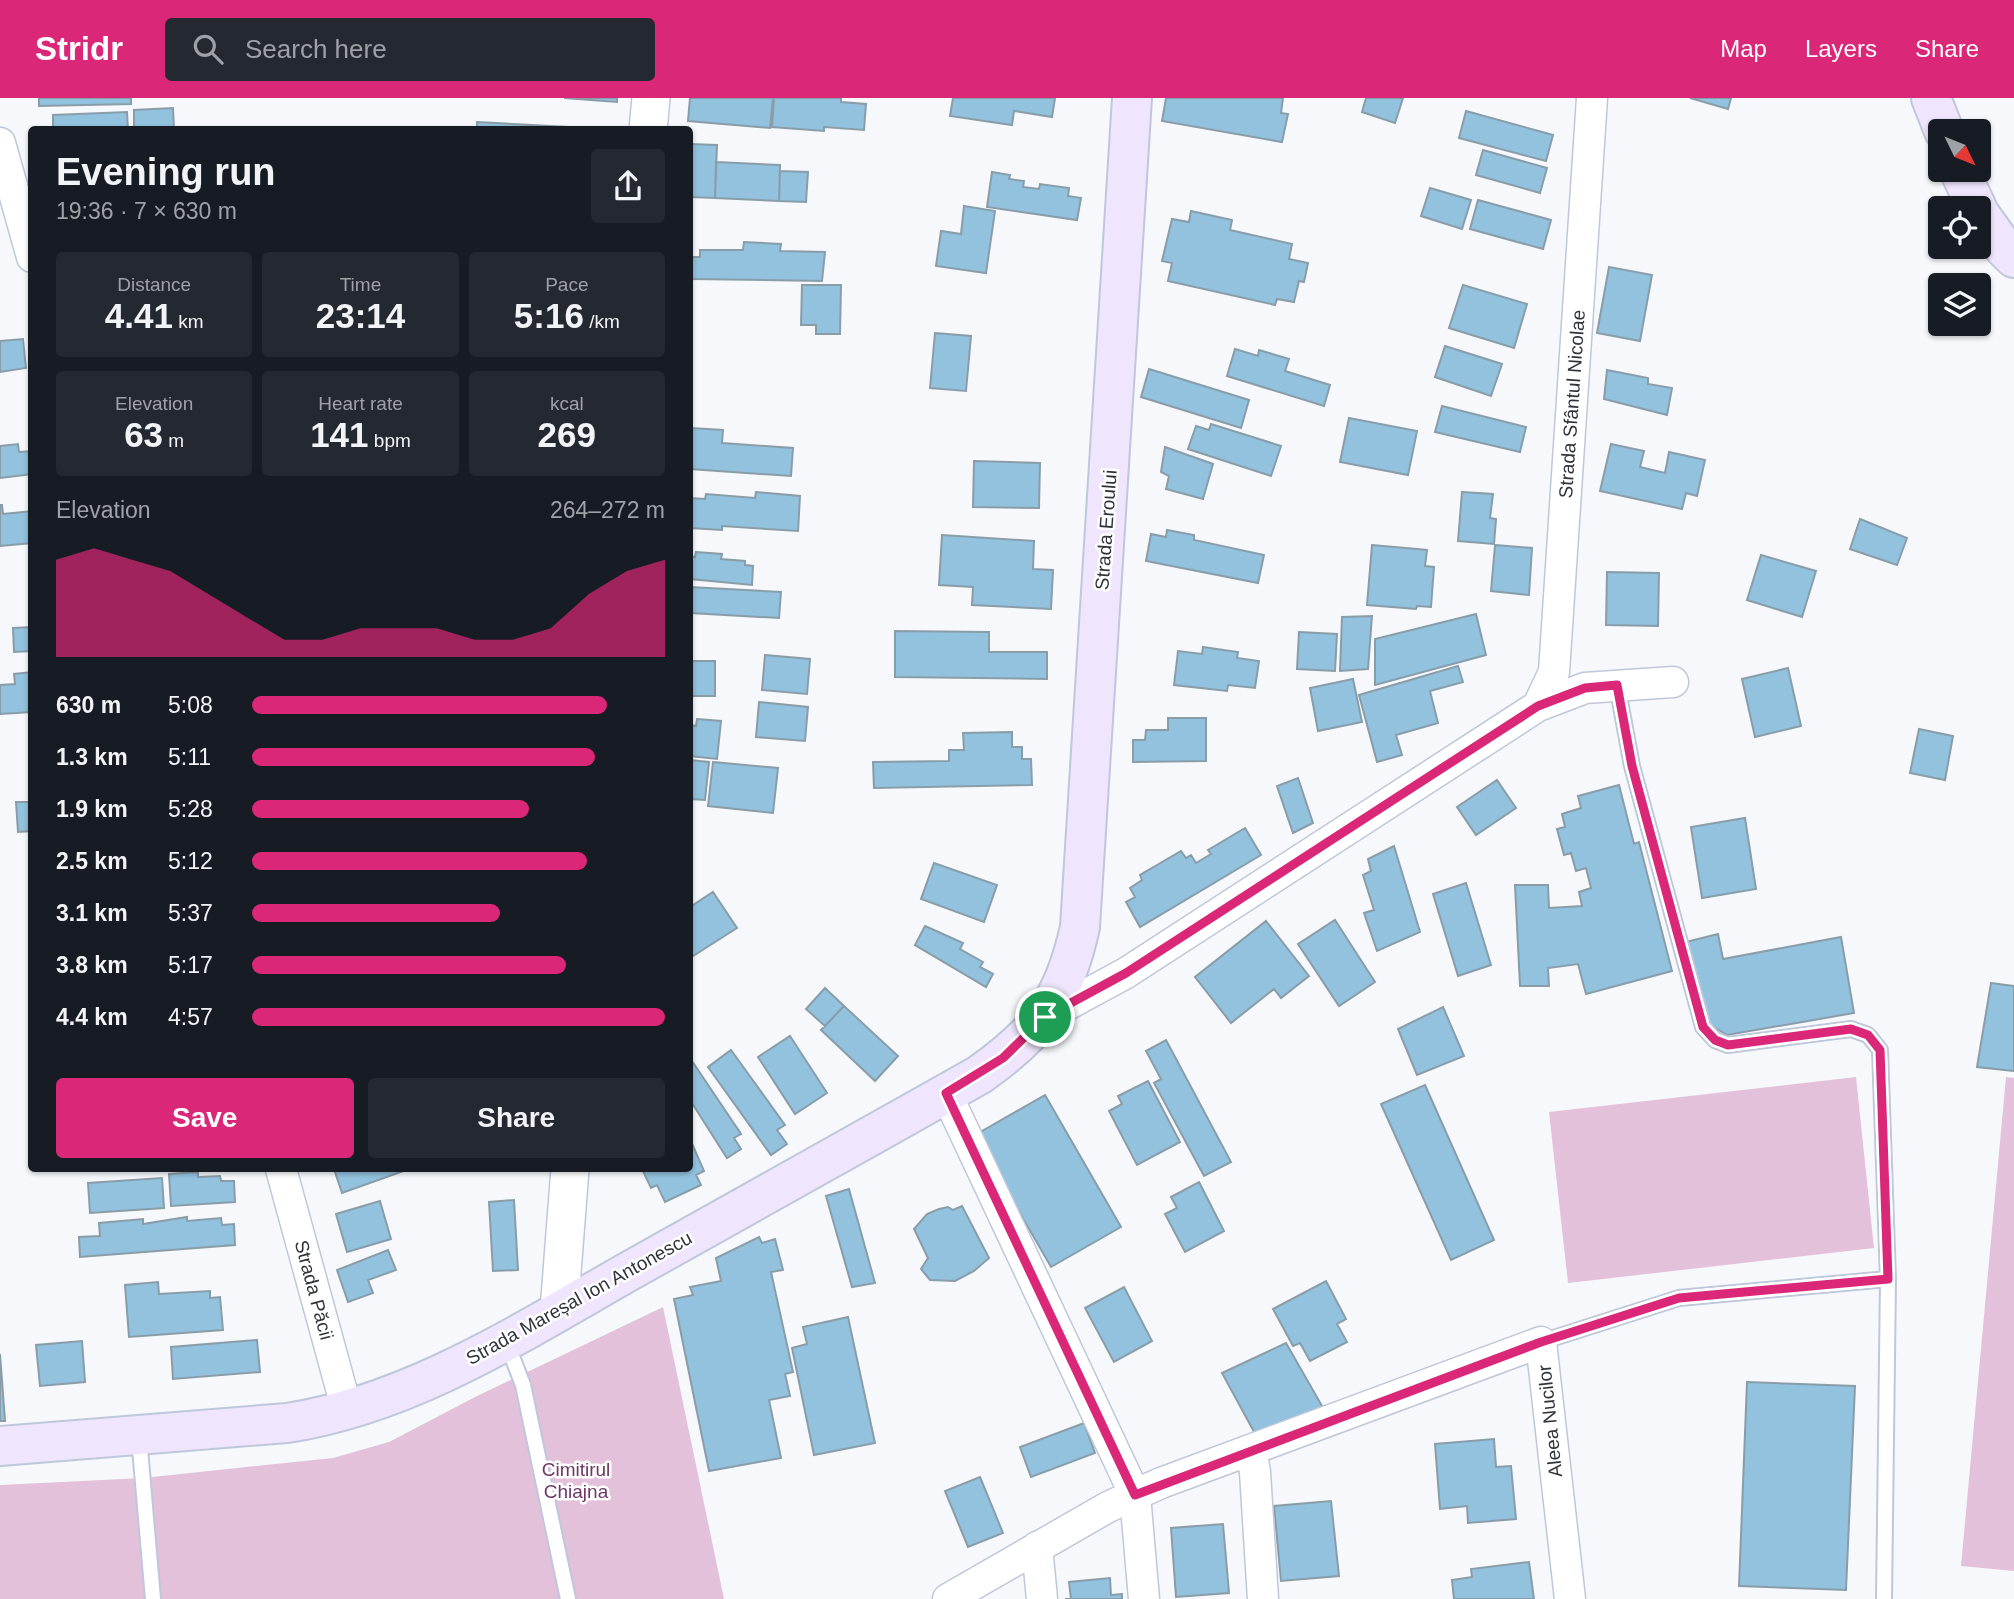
<!DOCTYPE html>
<html lang="en">
<head>
<meta charset="utf-8">
<style>
	body { margin:0; font-family:Helvetica,sans-serif; background:#242831; color:#f1f3f6; height:100vh; display:flex; flex-direction:column; font-size:26px; white-space:nowrap }
	* { box-sizing:border-box; margin:0 }
	p { font-size:23px; color:#9ea1a6 }
	.icon { flex:none; width:38px; height:38px; fill:none; stroke:currentColor; stroke-width:2; stroke-linecap:round; stroke-linejoin:round }
	.map { position:relative; flex:1; overflow:hidden }
	.drawer { position:absolute; left:28px; top:28px; width:665px; height:1046px; display:flex; flex-direction:column; background:#171b24; border-radius:7px; box-shadow:0 2px 5px #0004 }
	.drawer>* { flex:none }
	.needle { width:46px; rotate:133deg }
	.buttons { position:absolute; left:1928px; top:21px; display:grid; gap:14px }
	.buttons a { display:grid; place-items:center; width:63px; height:63px; border-radius:7px; background:#171b24; box-shadow:0 2px 5px #0004; font-size:35px }
	.pin { position:absolute; display:grid; place-items:center; width:60px; height:60px; color:#fff; margin:-30px; border:4px solid #fff; border-radius:50%; box-shadow:0 2px 7px #0007 }
	.round { display:grid; place-items:center; flex:none; width:74px; height:74px; border-radius:7px; background:#242831 }
	.head { display:flex; align-items:center; justify-content:space-between; height:119px; padding:0 28px }
	h1 { font-size:38px; font-weight:600; line-height:52px }
	.metrics { display:grid; grid-template-columns:repeat(3,1fr); gap:10px; height:119px; padding:7px 28px }
	.metrics div { display:grid; align-content:center; border-radius:7px; background:#242831; text-align:center }
	.metrics b { font-size:35px; font-weight:600 }
	.metrics small { font-size:19px; font-weight:400 }
	.metrics p { font-size:19px }
	.chart { height:196px; padding:14px 28px }
	.chart p { display:flex; justify-content:space-between }
	.chart svg { width:100%; height:126px; margin-top:7px; fill:#db2777; opacity:.7 }
	.cta { display:flex; gap:14px; margin-top:auto; padding:14px 28px }
	.cta a { flex:1; height:80px; border-radius:7px; background:#db2777; color:#fff; font-size:28px; font-weight:600; line-height:80px; text-align:center }
	.cta a+a { background:#242831; color:#f1f3f6 }
	ul { padding:0 28px; list-style:none; font-size:23px }
	li { display:grid; grid-template-columns:112px 84px 1fr; align-items:center; height:52px }
	li i { height:18px; border-radius:9px; background:#db2777 }
	header { display:flex; align-items:center; gap:42px; box-sizing:border-box; height:98px; padding:0 35px; background:#db2777; color:#fff }
	header strong { font-size:33px }
	nav { display:flex; gap:38px; margin-inline-start:auto; font-size:24px }
	.search { width:490px; height:63px; background:#242831; display:flex; align-items:center; gap:18px; box-sizing:border-box; padding:0 24px; border-radius:7px; color:#9ea1a6; font-size:26px }
	.map>svg:first-child { display:block }
	.green { fill:#e3c1db }
	.building { fill:#92c2de; stroke:#899da9; stroke-width:2 }
	.lines { fill:none; stroke-linecap:round; stroke-linejoin:round }
	.service-casing { stroke:#bfc7db; stroke-width:18 }
	.minor-casing { stroke:#bfc7db; stroke-width:33 }
	.tertiary-casing { stroke:#bfc7db; stroke-width:40 }
	.secondary-casing { stroke:#bfc7db; stroke-width:42 }
	.service { stroke:#fff; stroke-width:14 }
	.minor { stroke:#fff; stroke-width:30 }
	.tertiary { stroke:#fff; stroke-width:37 }
	.secondary { stroke:#efe6fd; stroke-width:38 }
	.route-casing { stroke:#fff; stroke-width:14 }
	.route { stroke:#db2777; stroke-width:9 }
	.labels { text-anchor:middle; dominant-baseline:central; stroke-width:5; stroke-linejoin:round; paint-order:stroke }
	.street-label { font-size:19px; fill:#30333b; stroke:#fff }
	.park-label { font-size:19px; fill:#6d3863; stroke:#fff }
</style>
</head>
<body>
<header>
<strong>Stridr</strong>
<div class="search"><svg class="icon" aria-label="search" viewBox="0 0 24 24"><circle cx="10" cy="10" r="6"/><path d="M15 15l6 6"/></svg>Search here</div>
<nav><a>Map</a><a>Layers</a><a>Share</a></nav>
</header>
<div class="map">
<svg width="2014" height="1501" viewBox="0 0 2014 1501">
	<rect width="100%" height="100%" fill="#f6f8fc"/>
	<path class="green" d="M1856 979 1874 1150 1568 1185 1549 1014Z
		M2006 979 2014 980V1473L1961 1468Z
		M663 1209 724 1501H0V1387L143 1380 333 1360 389 1344 477 1298Z"/>
	<path class="building" d="M39 0H131V6L39 8Z
		M564 0H617V4Z
		M690 0H773L770 30 688 23Z
		M774 0H841V4L866 6 864 32 824 29V33L772 29Z
		M953 0H1055L1052 19 1014 13 1012 27 950 18Z
		M1166 0H1283L1281 15 1288 16 1282 44 1162 23Z
		M1366 0H1403L1395 25 1362 14Z
		M1690 0H1731L1728 11Z
		M173 10 174 32H134V12Z
		M1466 13 1553 37 1546 63 1459 40Z
		M127 14 128 32H53V17Z
		M477 24 568 29V32H477Z
		M690 46 717 47 715 100 690 99Z
		M1483 52 1547 70 1540 95 1476 77Z
		M716 64 780 67 779 103 715 100Z
		M780 73 808 74 806 104 779 103Z
		M992 74 1010 77 1009 81 1024 83 1023 89 1039 91 1040 86 1069 90 1068 98 1081 100 1077 122 987 109Z
		M1430 90 1471 102 1462 131 1421 118Z
		M1478 102 1551 122 1543 151 1470 131Z
		M964 108 995 113 986 175 936 168 941 133 961 136Z
		M1191 113 1232 122 1230 132 1292 146 1289 161 1308 165 1304 184 1299 183 1294 204 1277 201 1275 207 1168 183 1172 165 1162 163 1172 121 1189 124Z
		M744 144 781 146 780 153 825 154 822 183 690 181V159H700V152H743Z
		M1609 169 1652 177 1640 243 1597 235Z
		M802 187H841L840 236H816V227H801Z
		M1463 187 1527 206 1514 250 1449 230Z
		M935 235 971 238 966 293 930 290Z
		M23 241 26 270 0 274V243Z
		M1445 248 1502 266 1491 298 1435 279Z
		M1235 251 1258 258 1259 252 1289 261 1285 273 1330 287 1324 308 1227 278Z
		M1149 271 1249 302 1241 330 1141 299Z
		M1607 272 1648 280V286L1672 290 1667 317 1604 301Z
		M1442 308 1526 329 1520 354 1435 334Z
		M1349 320 1417 333 1408 377 1340 364Z
		M1211 326 1281 348 1271 378 1188 351 1196 328 1209 332Z
		M690 330 723 332 722 345 793 350 791 378 690 371Z
		M18 346 19 354 32 353V376L0 380V348Z
		M1611 346 1644 353 1640 369 1665 375 1669 354 1705 362 1697 398 1686 395 1682 411 1600 393Z
		M1165 349 1213 366 1203 401 1166 391 1169 378 1161 374Z
		M974 363 1040 365 1039 410 973 409Z
		M756 394 800 398 798 433 722 428V432L690 430V400L705 401 706 396 755 400Z
		M1462 394 1493 396 1490 420 1496 421 1494 446 1458 443Z
		M0 407H2L3 416 32 413V445L0 448Z
		M1860 421 1907 440 1897 467 1850 451Z
		M1167 432 1194 437V442L1264 457 1258 485 1146 463 1151 436 1166 439Z
		M942 437 1034 443 1033 471 1053 472 1051 511 972 507 973 489 939 487Z
		M1372 447 1427 452 1425 468 1434 469 1431 509 1417 508 1416 511 1367 507Z
		M1495 447 1532 450 1529 497 1491 493Z
		M696 454 722 456 721 461 745 463V467L753 468 752 487 690 481V458L695 459Z
		M1761 457 1816 473 1802 519 1747 502Z
		M1607 474 1659 475 1658 528 1606 527Z
		M690 489 781 494 779 520 690 515Z
		M1476 516 1486 557 1375 587V541Z
		M1372 518 1368 571 1340 573 1342 519Z
		M32 529V553L14 554 13 530Z
		M895 533 989 534V554H1047V581L895 579Z
		M1299 534 1337 536 1335 573 1297 571Z
		M1203 549 1238 554 1237 560 1259 563 1255 590 1228 587 1227 593 1174 587 1178 553 1202 556Z
		M765 557 810 561 807 596 762 592Z
		M690 563H715V598H690Z
		M1458 568 1463 584 1430 593 1438 625 1396 637 1402 657 1377 664 1359 597Z
		M1788 570 1801 628 1755 639 1742 581Z
		M32 574V614L0 616V587L15 586 14 576Z
		M1353 581 1362 624 1318 633 1310 590Z
		M759 604 808 609 805 643 756 639Z
		M1168 620H1206V663L1133 664V642H1145L1146 632H1168Z
		M697 621 721 623 717 661 690 658V627L696 628Z
		M1919 631 1953 638 1945 682 1910 675Z
		M1012 634V649H1022V661H1031L1032 687 874 690 873 664 949 663V652H964L963 635Z
		M690 662 709 664 705 702 690 701Z
		M713 664 778 670 773 715 708 708Z
		M1298 680 1313 725 1293 735 1277 688Z
		M1497 682 1516 710 1476 737 1457 709Z
		M1619 687 1634 746 1639 744 1672 873 1586 896 1578 866 1548 870 1549 888H1520L1515 787H1548L1549 810 1582 808 1579 794 1591 790 1586 770 1576 773 1571 755 1564 757 1557 731 1565 729 1562 716 1581 710 1578 698Z
		M29 696H32V733L18 734 16 704H30Z
		M1745 720 1756 791 1702 800 1691 729Z
		M1245 730 1261 757 1140 829 1126 804 1135 799 1130 790 1142 782 1140 777 1181 753 1186 760 1191 757 1196 765 1211 756 1208 752Z
		M1394 748 1420 834 1377 853 1364 815 1374 812 1363 777 1371 773 1368 761Z
		M934 765 997 787 984 824 921 801Z
		M1466 785 1491 867 1458 878 1433 796Z
		M713 794 737 830 690 860V809Z
		M1335 822 1375 884 1339 908 1298 846Z
		M1266 823 1309 878 1281 900 1274 891 1231 925 1195 879Z
		M925 828 963 845 960 851 983 864 980 869 993 876 986 889 915 847Z
		M1718 836 1723 861 1841 839 1854 915 1727 937 1709 926 1686 844Z
		M1991 885 2014 888V973L1977 969Z
		M825 890 844 908 825 928 806 911Z
		M844 908 898 958 875 983 821 932Z
		M1443 909 1464 958 1417 977 1398 931Z
		M790 938 827 995 795 1016 758 959Z
		M1166 942 1231 1064 1204 1078 1154 985 1161 981 1146 953Z
		M731 952 785 1027 777 1032 787 1046 771 1057 708 969Z
		M690 960 741 1036 734 1040 741 1051 727 1060 690 1002Z
		M1148 983 1180 1044 1137 1067 1109 1013 1122 1006 1118 998Z
		M1425 987 1494 1142 1451 1162 1381 1006Z
		M1045 997 1121 1129 1051 1169 975 1037Z
		M690 1041 704 1073 696 1077 701 1087 665 1104 657 1087 651 1090 642 1071H690Z
		M334 1071H409L342 1095Z
		M198 1074V1079L220 1078 221 1083H234L235 1104 171 1108 169 1076Z
		M162 1080 164 1110 90 1115 88 1085Z
		M1199 1084 1224 1133 1185 1154 1165 1116 1177 1110 1171 1099Z
		M849 1091 875 1185 852 1189 826 1098Z
		M514 1102 518 1172 493 1173 489 1104Z
		M380 1103 391 1141 347 1154 336 1116Z
		M962 1108 989 1160 974 1173 955 1183 930 1182 921 1171 928 1160 914 1131 927 1116 939 1111 948 1109 953 1112Z
		M187 1119V1123L221 1120 222 1127 234 1126 235 1147 80 1159 79 1139 100 1138 99 1125 143 1121V1126Z
		M759 1139 762 1145 775 1141 783 1172 771 1174 793 1274 785 1276 790 1298 769 1302 781 1360 709 1373 674 1201 693 1197 690 1189 721 1183 716 1160Z
		M388 1152 396 1172 368 1182 373 1195 348 1204 337 1172Z
		M1326 1183 1346 1221 1337 1226 1347 1244 1310 1263 1300 1245 1293 1248 1273 1211Z
		M158 1184 159 1196 210 1193V1200L220 1199 223 1232 129 1239 125 1187Z
		M1124 1189 1152 1243 1114 1264 1085 1210Z
		M848 1219 875 1345 814 1357 792 1250 807 1246 803 1229Z
		M257 1242 260 1274 173 1281 171 1249Z
		M82 1243 85 1284 40 1288 36 1247Z
		M1286 1245 1326 1315 1259 1343 1222 1275Z
		M0 1256 5 1323H0Z
		M1747 1284 1855 1288 1846 1492 1739 1488Z
		M1084 1325 1095 1355 1031 1379 1020 1349Z
		M1494 1341 1496 1369 1511 1368 1516 1421 1468 1425 1467 1408 1440 1411 1435 1346Z
		M980 1379 1003 1435 968 1449 945 1393Z
		M1331 1403 1339 1478 1281 1483 1274 1408Z
		M1223 1426 1229 1495 1176 1499 1171 1430Z
		M1529 1464 1534 1501H1454L1452 1482 1472 1479 1471 1471Z
		M1110 1480 1111 1497 1122 1496V1501H1065H1071L1069 1484Z"/>
	<g class="lines">
		<g class="service-casing">
			<path id="service" d="M1617 587 1632 668 1703 929 1715 942 1728 947 1851 931 1868 937 1880 952 1888 1181 1884 1501
				M506 1243 523 1287 568 1501
				M1541 1244 1679 1200 1888 1181
				M139 1339 153 1501"/>
		</g>
		<g class="minor-casing">
			<path id="minor" d="M0 45 32 159
				M1538 608 1554 574 1592 0
				M1045 919 1126 875 1538 608 1585 590 1673 584
				M946 995 1135 1397 1144 1501
				M281 1071 347 1312
				M1251 1352 1255 1374 1263 1501
				M1037 1449 1042 1501
				M948 1501 1108 1409 1161 1385 1541 1244 1570 1501"/>
		</g>
		<g class="tertiary-casing">
			<path id="tertiary" d="M648 32 651 0
				M559 1213 570 1071"/>
		</g>
		<g class="secondary-casing">
			<path id="secondary" d="M1931 0 1944 33
				M1959 72 1977 110
				M1979 115 2004 150 2014 160
				M0 1348 287 1325C412 1306 525 1232 633 1171 749 1106 864 1042 979 977 1040 934 1064 902 1080 829L1132 0"/>
		</g>
		<use href="#service" class="service"/>
		<use href="#minor" class="minor"/>
		<use href="#tertiary" class="tertiary"/>
		<use href="#secondary" class="secondary"/>
	</g>
	<g class="lines">
		<g class="route-casing">
			<path id="route" d="M1617 587 1632 668 1703 929 1715 942 1728 947 1851 931 1868 937 1880 952 1888 1181 1679 1200 1541 1244 1135 1397 946 995 1003 960 1045 919 1126 875 1538 608 1585 590Z"/>
		</g>
		<use href="#route" class="route"/>
	</g>
	<g class="labels">
		<g class="street-label">
			<text transform="translate(1572 306) rotate(-86)">Strada Sfântul Nicolae</text>
			<text transform="translate(1106 432) rotate(-86)">Strada Eroului</text>
			<text transform="translate(314 1192) rotate(75)">Strada Păcii</text>
			<text transform="translate(579 1200) rotate(-29)">Strada Mareșal Ion Antonescu</text>
			<text transform="translate(1550 1323) rotate(-96)">Aleea Nucilor</text>
		</g>
		<g class="park-label">
			<text x="576" y="1371">Cimitirul<tspan x="576" dy="22">Chiajna</tspan></text>
		</g>
	</g>
</svg>
<div class="buttons">
<a><svg class="needle" viewBox="-14 -14 28 28"><path d="M0-13l5 13h-10z" fill="#e53935"/><path d="M0 13l5-13h-10z" fill="#9ea1a6"/></svg></a>
<a><svg class="icon" aria-label="locate" viewBox="0 0 24 24"><circle cx="12" cy="12" r="6"/><path d="M12 2v4M12 18v4M2 12h4M18 12h4"/></svg></a>
<a><svg class="icon" aria-label="layers" viewBox="0 0 24 24"><path d="M12 4l9 5-9 5-9-5zM3 14l9 5 9-5"/></svg></a>
</div>
<div class="pin" style="left:1045px;top:919px;background:#1e9e55"><svg class="icon" aria-label="arrive" viewBox="0 0 24 24"><path d="M6 21V4h12l-3 4 3 4H6"/></svg></div>
<section class="drawer">
<div class="head"><div><h1>Evening run</h1><p>19:36 · 7 × 630 m</p></div><a class="round"><svg class="icon" aria-label="share" viewBox="0 0 24 24"><path d="M12 15V3M7 8l5-5 5 5M5 13v7h14v-7"/></svg></a></div>
<div class="metrics">
<div><p>Distance</p><b>4.41<small> km</small></b></div>
<div><p>Time</p><b>23:14</b></div>
<div><p>Pace</p><b>5:16<small> /km</small></b></div>
</div>
<div class="metrics">
<div><p>Elevation</p><b>63<small> m</small></b></div>
<div><p>Heart rate</p><b>141<small> bpm</small></b></div>
<div><p>kcal</p><b>269</b></div>
</div>
<div class="chart"><p><span>Elevation</span>264–272 m</p>
<svg viewBox="0 0 160 44" preserveAspectRatio="none"><path d="M0 44V10L10 6L20 10L30 14L40 22L50 30L60 38L70 38L80 34L90 34L100 34L110 38L120 38L130 34L140 22L150 14L160 10V44z"/></svg>
</div>
<ul>
<li><b>630 m</b>5:08<i style="width:86%"></i></li>
<li><b>1.3 km</b>5:11<i style="width:83%"></i></li>
<li><b>1.9 km</b>5:28<i style="width:67%"></i></li>
<li><b>2.5 km</b>5:12<i style="width:81%"></i></li>
<li><b>3.1 km</b>5:37<i style="width:60%"></i></li>
<li><b>3.8 km</b>5:17<i style="width:76%"></i></li>
<li><b>4.4 km</b>4:57<i style="width:100%"></i></li>
</ul>
<div class="cta"><a>Save</a><a>Share</a></div>
</section>
</div>
</body>
</html>
